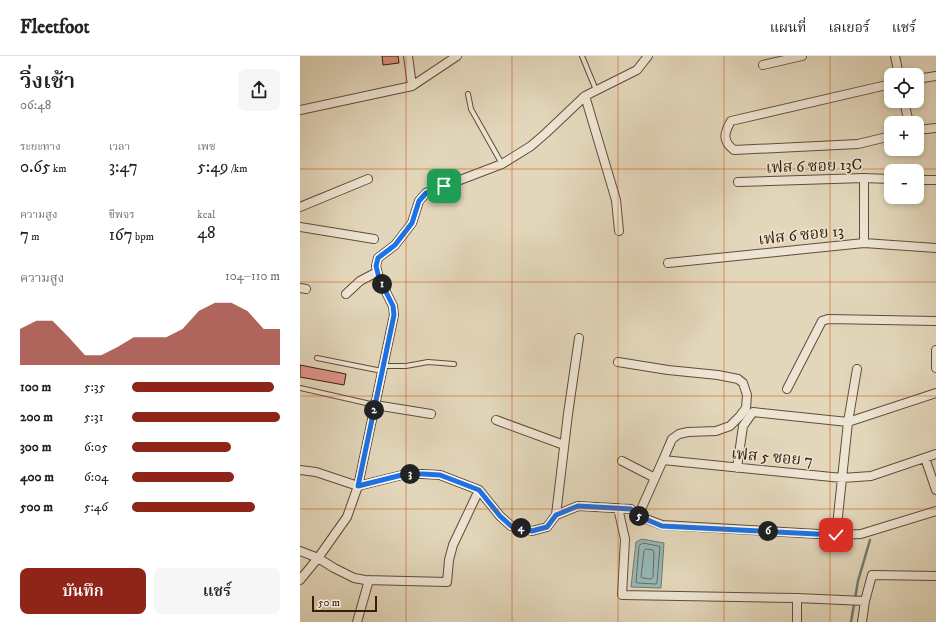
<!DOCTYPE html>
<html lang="th">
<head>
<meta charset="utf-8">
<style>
	body { margin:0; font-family:"IM FELL DW Pica","Noto Serif Thai",serif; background:#f6f6f6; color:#222; height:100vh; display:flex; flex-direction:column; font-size:15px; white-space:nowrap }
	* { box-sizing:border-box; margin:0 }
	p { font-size:13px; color:#767676 }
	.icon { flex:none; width:22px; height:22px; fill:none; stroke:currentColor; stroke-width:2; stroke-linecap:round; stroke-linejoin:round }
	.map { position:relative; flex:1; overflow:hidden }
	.side { display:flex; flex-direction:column; background:#fff; width:300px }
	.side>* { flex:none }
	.buttons { position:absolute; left:584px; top:12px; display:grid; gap:8px }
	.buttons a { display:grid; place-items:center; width:40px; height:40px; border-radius:8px; background:#fff; box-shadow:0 2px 6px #0003; font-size:20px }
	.scale { position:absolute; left:12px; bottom:10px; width:65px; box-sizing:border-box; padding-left:4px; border:2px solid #391c0a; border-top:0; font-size:11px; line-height:14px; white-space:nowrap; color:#391c0a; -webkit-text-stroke:3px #ede5d3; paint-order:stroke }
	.pin { position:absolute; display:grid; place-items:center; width:34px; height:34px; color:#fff; margin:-17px; border-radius:8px; box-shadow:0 2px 6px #0006 }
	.km { position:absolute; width:20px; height:20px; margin:-10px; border-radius:50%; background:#222; color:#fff; font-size:11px; line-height:20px; text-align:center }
	.round { display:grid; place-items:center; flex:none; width:42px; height:42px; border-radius:8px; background:#f6f6f6 }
	.summary { display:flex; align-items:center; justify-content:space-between; height:68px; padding:0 20px }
	h1 { font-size:22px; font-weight:600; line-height:30px }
	.metrics { display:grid; grid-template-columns:repeat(3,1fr); gap:6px; height:68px; padding:4px 20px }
	.metrics div { display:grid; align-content:center }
	.metrics b { font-size:17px; font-weight:600 }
	.metrics small { font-size:11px; font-weight:400 }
	.metrics p { font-size:11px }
	.chart { height:112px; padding:8px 20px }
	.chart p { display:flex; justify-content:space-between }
	.chart svg { width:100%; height:72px; margin-top:4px; fill:#8f2418; opacity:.7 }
	.action { display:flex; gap:8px; margin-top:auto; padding:8px 20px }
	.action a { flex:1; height:46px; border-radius:8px; background:#8f2418; color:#fff; font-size:16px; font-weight:600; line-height:46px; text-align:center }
	.action a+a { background:#f6f6f6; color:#222 }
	ul { padding:0 20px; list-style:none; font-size:13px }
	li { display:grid; grid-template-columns:64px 48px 1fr; align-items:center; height:30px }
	li i { height:10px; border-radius:5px; background:#8f2418 }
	header { display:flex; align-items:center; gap:24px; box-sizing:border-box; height:56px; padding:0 20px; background:#fff; border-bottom:1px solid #e0e0e0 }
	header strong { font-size:19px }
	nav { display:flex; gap:22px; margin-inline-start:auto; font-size:14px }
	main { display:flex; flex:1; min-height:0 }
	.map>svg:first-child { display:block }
	.water { fill:#96b8b6; stroke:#717a71 }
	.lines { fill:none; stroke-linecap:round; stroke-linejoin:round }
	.shore { stroke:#686a60; stroke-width:1 }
	.stream { stroke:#717a71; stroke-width:2.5 }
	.building { fill:#e09387; stroke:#391c0a }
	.service-casing { stroke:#644b36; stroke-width:6 }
	.minor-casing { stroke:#644b36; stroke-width:10 }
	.service { stroke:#ede5d3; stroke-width:4 }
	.minor { stroke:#ede5d3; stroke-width:8 }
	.route-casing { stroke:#fff; stroke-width:8 }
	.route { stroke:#1a73e8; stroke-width:5 }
	.grid { fill:none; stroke:#ce500c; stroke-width:1; stroke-opacity:0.55 }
	.labels { text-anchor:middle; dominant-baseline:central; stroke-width:3; stroke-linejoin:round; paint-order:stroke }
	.street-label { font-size:16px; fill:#391c0a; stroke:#ede5d3 }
</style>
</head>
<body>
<header>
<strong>Fleetfoot</strong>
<nav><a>แผนที่</a><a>เลเยอร์</a><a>แชร์</a></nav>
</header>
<main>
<section class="side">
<div class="summary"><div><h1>วิ่งเช้า</h1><p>06:48</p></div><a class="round"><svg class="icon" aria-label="share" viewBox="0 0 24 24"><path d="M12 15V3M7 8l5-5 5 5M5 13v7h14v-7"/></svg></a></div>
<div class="metrics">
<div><p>ระยะทาง</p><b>0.65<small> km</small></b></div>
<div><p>เวลา</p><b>3:47</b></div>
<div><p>เพซ</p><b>5:49<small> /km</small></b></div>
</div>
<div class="metrics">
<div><p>ความสูง</p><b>7<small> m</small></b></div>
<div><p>ชีพจร</p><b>167<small> bpm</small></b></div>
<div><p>kcal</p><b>48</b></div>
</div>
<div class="chart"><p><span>ความสูง</span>104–110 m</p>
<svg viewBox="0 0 160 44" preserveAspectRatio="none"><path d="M0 44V22L10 17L20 17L30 27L40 38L50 38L60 33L70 27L80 27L90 27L100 22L110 11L120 6L130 6L140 11L150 22L160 22V44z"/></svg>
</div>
<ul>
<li><b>100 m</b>5:35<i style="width:96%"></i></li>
<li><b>200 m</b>5:31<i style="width:100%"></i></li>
<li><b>300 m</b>6:05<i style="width:67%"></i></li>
<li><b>400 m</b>6:04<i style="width:69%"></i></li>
<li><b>500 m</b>5:46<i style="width:83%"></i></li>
</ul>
<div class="action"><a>บันทึก</a><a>แชร์</a></div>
</section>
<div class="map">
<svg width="636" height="566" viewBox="0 0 636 566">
	<rect width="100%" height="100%" fill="#e3d7bb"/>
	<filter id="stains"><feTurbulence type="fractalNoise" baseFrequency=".005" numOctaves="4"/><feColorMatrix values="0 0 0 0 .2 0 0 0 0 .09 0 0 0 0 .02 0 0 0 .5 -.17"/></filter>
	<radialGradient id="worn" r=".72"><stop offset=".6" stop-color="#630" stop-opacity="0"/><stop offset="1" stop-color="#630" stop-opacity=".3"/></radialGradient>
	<path class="water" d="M342 483 364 487 361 532 331 531 336 486Z"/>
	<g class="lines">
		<path class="shore" d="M343 487 358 490 360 491 357 526 356 528 338 527 336 526 339 490Z
			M346 493 353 494 354 496 353 521 351 523 343 522 341 521 344 495Z"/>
		<path class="stream" d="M551 566 558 525 570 484"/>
	</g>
	<path class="building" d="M82 0H98L99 7 83 9Z
		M0 309 46 318 44 329 0 321Z"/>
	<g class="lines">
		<g class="service-casing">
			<path id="service" d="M282 0 296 34
				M168 38 171 53 202 108
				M17 302 82 315
				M84 310H106L128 306 154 308
				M0 332 75 349"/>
		</g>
		<g class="minor-casing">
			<path id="minor" d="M108 0 112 30
				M595 0 599 19
				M463 9 502 0
				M617 23 636 20
				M591 28 431 65C424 77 422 85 434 94L558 88 591 80
				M285 40 316 144 319 175
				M604 45 609 67
				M0 54 112 30 157 0
				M617 74 636 72
				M564 122V187
				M617 124H636
				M438 126 564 122 591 123
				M0 151 68 123
				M0 171 74 183
				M368 207 564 187 636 192
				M0 232 6 233
				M46 238 60 225 77 216
				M636 294V312
				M318 306 368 314 418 319 438 323 443 327 447 339 446 352 440 360 430 370 416 375 388 376 379 378 372 383 363 404
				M487 333 522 265 528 263 636 265
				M75 349 131 358
				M196 364 264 389
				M625 402 636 434
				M322 405 355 422
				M437 412 443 370 453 356 548 366 636 337
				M0 414 16 416 58 430
				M58 430 106 418H123L140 419 179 434 200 460 211 470 232 475 247 471 256 459 278 450 331 453 338 460 362 469 536 479 561 478 636 455
				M318 452 325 483 322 539 497 542V566
				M256 459 268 358 279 282
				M338 460 363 404 542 422 571 420 636 398
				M536 479 548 366 557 313
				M0 495 18 502 34 512 54 522 65 524 147 526 149 504 153 489 179 434
				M0 524 18 502 47 461 58 430 94 259 93 250 79 222 76 210 78 202 95 189 112 167 119 145 126 137 202 108 231 90 246 77 285 40 337 14 348 0
				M497 542 565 545
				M57 566 69 524
				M562 566 565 545 572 519 636 520"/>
		</g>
		<use href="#service" class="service"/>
		<use href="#minor" class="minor"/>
	</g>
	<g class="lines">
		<g class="route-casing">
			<path id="route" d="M144 130 126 137 119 145 112 167 95 189 78 202 76 210 79 222 93 250 94 259 58 430 106 418H123L140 419 179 434 200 460 211 470 232 475 247 471 256 459 278 450 331 453 338 460 362 470 536 479"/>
		</g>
		<use href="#route" class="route"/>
	</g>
	<path class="grid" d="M106 0V566M212 0V566M318 0V566M424 0V566M530 0V566M0 113H636M0 226H636M0 340H636M0 453H636"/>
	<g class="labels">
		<g class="street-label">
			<text transform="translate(514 110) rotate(-2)">เฟส 6 ซอย 13C</text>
			<text transform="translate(501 179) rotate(-6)">เฟส 6 ซอย 13</text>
			<text transform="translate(472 401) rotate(5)">เฟส 5 ซอย 7</text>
		</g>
	</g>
	<rect width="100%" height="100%" filter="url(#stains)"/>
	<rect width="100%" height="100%" fill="url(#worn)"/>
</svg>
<div class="buttons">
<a><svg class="icon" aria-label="locate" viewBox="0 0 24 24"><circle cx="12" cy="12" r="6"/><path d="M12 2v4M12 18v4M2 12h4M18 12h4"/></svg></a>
<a>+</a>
<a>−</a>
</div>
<div class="scale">50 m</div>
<div class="pin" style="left:144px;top:130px;background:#1e9e55"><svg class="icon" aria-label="arrive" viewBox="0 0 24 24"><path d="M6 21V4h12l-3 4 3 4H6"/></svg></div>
<div class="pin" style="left:536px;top:479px;background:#d93025"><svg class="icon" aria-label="check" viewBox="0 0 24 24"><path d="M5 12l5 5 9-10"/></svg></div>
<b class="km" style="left:82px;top:228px">1</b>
<b class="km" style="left:74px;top:354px">2</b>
<b class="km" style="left:110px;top:418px">3</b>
<b class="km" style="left:221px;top:472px">4</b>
<b class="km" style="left:339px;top:460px">5</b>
<b class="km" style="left:468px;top:475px">6</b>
</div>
</main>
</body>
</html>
